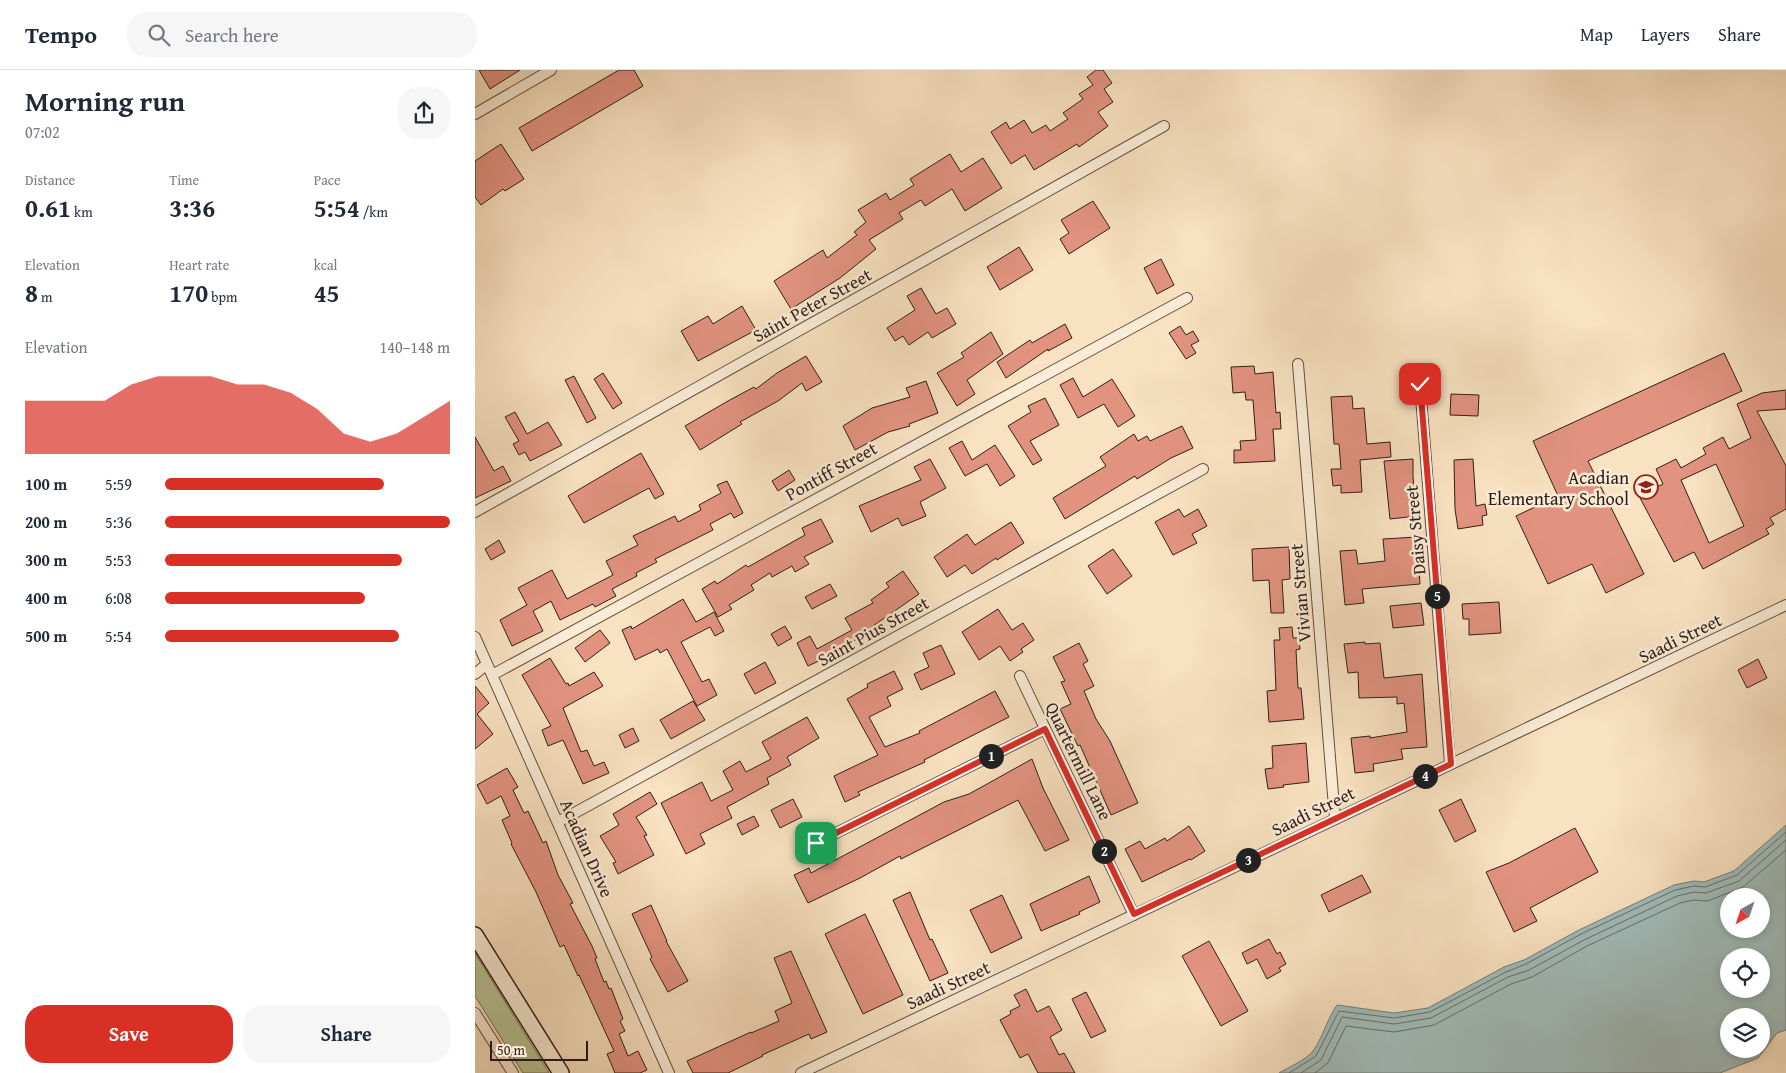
<!DOCTYPE html>
<html lang="en">
<head>
<meta charset="utf-8">
<style>
	body { margin:0; font-family:"Gentium Book Plus",serif; background:#f6f6f7; color:#1f2937; height:100vh; display:flex; flex-direction:column; font-size:19px; white-space:nowrap }
	* { box-sizing:border-box; margin:0 }
	p { font-size:16px; color:#747a83 }
	.icon { flex:none; width:28px; height:28px; fill:none; stroke:currentColor; stroke-width:2; stroke-linecap:round; stroke-linejoin:round }
	.map { position:relative; flex:1; overflow:hidden }
	.panel { display:flex; flex-direction:column; background:#fff; width:475px }
	.panel>* { flex:none }
	.needle { width:32px; rotate:220deg }
	.controls { position:absolute; left:1245px; top:818px; display:grid; gap:10px }
	.controls a { display:grid; place-items:center; width:50px; height:50px; border-radius:50%; background:#fff; box-shadow:0 2px 8px #0003; font-size:25px }
	.scale { position:absolute; left:15px; bottom:12px; width:98px; box-sizing:border-box; padding-left:5px; border:2px solid #301e16; border-top:0; font-size:14px; line-height:18px; white-space:nowrap; color:#301e16; -webkit-text-stroke:4px #fbecd7; paint-order:stroke }
	.pin { position:absolute; display:grid; place-items:center; width:42px; height:42px; color:#fff; margin:-21px; border-radius:10px; box-shadow:0 2px 8px #0006 }
	.km { position:absolute; width:25px; height:25px; margin:-12px; border-radius:50%; background:#222; color:#fff; font-size:14px; line-height:25px; text-align:center }
	.round { display:grid; place-items:center; flex:none; width:52px; height:52px; border-radius:20px; background:#f6f6f7 }
	.summary { display:flex; align-items:center; justify-content:space-between; height:85px; padding:0 25px }
	h1 { font-size:28px; font-weight:800; line-height:38px }
	.figures { display:grid; grid-template-columns:repeat(3,1fr); gap:8px; height:85px; padding:5px 25px }
	.figures div { display:grid; align-content:center }
	.figures b { font-size:25px; font-weight:800 }
	.figures small { font-size:14px; font-weight:400 }
	.figures p { font-size:14px }
	.chart { height:140px; padding:10px 25px }
	.chart p { display:flex; justify-content:space-between }
	.chart svg { width:100%; height:90px; margin-top:5px; fill:#d93025; opacity:.7 }
	.button { display:flex; gap:10px; margin-top:auto; padding:10px 25px }
	.button a { flex:1; height:58px; border-radius:20px; background:#d93025; color:#fff; font-size:20px; font-weight:800; line-height:58px; text-align:center }
	.button a+a { background:#f6f6f7; color:#1f2937 }
	ul { padding:0 25px; list-style:none; font-size:16px }
	li { display:grid; grid-template-columns:80px 60px 1fr; align-items:center; height:38px }
	li i { height:12px; border-radius:6px; background:#d93025 }
	header { display:flex; align-items:center; gap:30px; box-sizing:border-box; height:70px; padding:0 25px; background:#fff; border-bottom:1px solid #e0e1e3 }
	header strong { font-size:24px }
	nav { display:flex; gap:28px; margin-inline-start:auto; font-size:18px }
	.search { width:350px; height:45px; background:#f6f6f7; display:flex; align-items:center; gap:12px; box-sizing:border-box; padding:0 18px; border-radius:20px; color:#747a83; font-size:19px }
	main { display:flex; flex:1; min-height:0 }
	.map>svg:first-child { display:block }
	.green { fill:#b9c497; stroke:#747156 }
	.water { fill:#a1bcbb; stroke:#747d79; fill-rule:evenodd }
	.lines { fill:none; stroke-linecap:round; stroke-linejoin:round }
	.shore { stroke:#686d68; stroke-width:1 }
	.building { fill:#e29380; stroke:#301e16; fill-rule:evenodd }
	.minor-casing { stroke:#624f41; stroke-width:12 }
	.secondary-casing { stroke:#301e16; stroke-width:18 }
	.minor { stroke:#fbecd7; stroke-width:10 }
	.secondary { stroke:#fbecd7; stroke-width:15 }
	.route-casing { stroke:#fff; stroke-width:10 }
	.route { stroke:#d93025; stroke-width:6 }
	.labels { text-anchor:middle; dominant-baseline:central; stroke-width:5; stroke-linejoin:round; paint-order:stroke }
	.street-label { font-size:18px; fill:#301e16; stroke:#fbecd7 }
	.poi-label { font-size:18px; fill:#301e16; stroke:#fbecd7; text-anchor:end }
</style>
</head>
<body>
<header>
<strong>Tempo</strong>
<div class="search"><svg class="icon" aria-label="search" viewBox="0 0 24 24"><circle cx="10" cy="10" r="6"/><path d="M15 15l6 6"/></svg>Search here</div>
<nav><a>Map</a><a>Layers</a><a>Share</a></nav>
</header>
<main>
<section class="panel">
<div class="summary"><div><h1>Morning run</h1><p>07:02</p></div><a class="round"><svg class="icon" aria-label="share" viewBox="0 0 24 24"><path d="M12 15V3M7 8l5-5 5 5M5 13v7h14v-7"/></svg></a></div>
<div class="figures">
<div><p>Distance</p><b>0.61<small> km</small></b></div>
<div><p>Time</p><b>3:36</b></div>
<div><p>Pace</p><b>5:54<small> /km</small></b></div>
</div>
<div class="figures">
<div><p>Elevation</p><b>8<small> m</small></b></div>
<div><p>Heart rate</p><b>170<small> bpm</small></b></div>
<div><p>kcal</p><b>45</b></div>
</div>
<div class="chart"><p><span>Elevation</span>140–148 m</p>
<svg viewBox="0 0 160 44" preserveAspectRatio="none"><path d="M0 44V18L10 18L20 18L30 18L40 10L50 6L60 6L70 6L80 10L90 10L100 14L110 22L120 34L130 38L140 34L150 26L160 18V44z"/></svg>
</div>
<ul>
<li><b>100 m</b>5:59<i style="width:77%"></i></li>
<li><b>200 m</b>5:36<i style="width:100%"></i></li>
<li><b>300 m</b>5:53<i style="width:83%"></i></li>
<li><b>400 m</b>6:08<i style="width:70%"></i></li>
<li><b>500 m</b>5:54<i style="width:82%"></i></li>
</ul>
<div class="button"><a>Save</a><a>Share</a></div>
</section>
<div class="map">
<svg width="1311" height="1003" viewBox="0 0 1311 1003">
	<rect width="100%" height="100%" fill="#f9e2c1"/>
	<filter id="stains"><feTurbulence type="fractalNoise" baseFrequency=".004" numOctaves="4"/><feColorMatrix values="0 0 0 0 .2 0 0 0 0 .09 0 0 0 0 .02 0 0 0 .5 -.17"/></filter>
	<radialGradient id="worn" r=".72"><stop offset=".6" stop-color="#630" stop-opacity="0"/><stop offset="1" stop-color="#630" stop-opacity=".3"/></radialGradient>
	<path class="green" d="M0 883 74 1003H48L0 926Z"/>
	<path class="water" d="M1311 755V960L1302 963 1283 988 1245 1003H804C814 997 831 990 838 981 848 967 852 949 862 935L919 943 953 938 1029 897 1049 890 1104 860 1199 815 1219 811 1229 812 1259 801ZM1254 826H1286V859H1254ZM1254 886H1286V919H1254ZM1254 946H1286V979H1254Z"/>
	<g class="lines">
		<path class="shore" d="M814 1003 841 986 864 941 919 948 955 942 1031 902 1051 894 1106 864 1200 820 1219 816 1230 817 1262 805 1311 762
			M826 1003 846 990 867 947 919 954 956 948 1033 907 1054 900 1109 870 1202 826 1219 822 1231 823 1264 811 1311 770
			M840 1003 853 993 871 956 919 962 959 955 1036 914 1057 907 1112 876 1205 833 1219 830 1233 831 1268 817 1311 780"/>
	</g>
	<path class="building" d="M4 0H45L15 19Z
		M144 0H159L168 16 57 81 44 58Z
		M621 0H628L637 13 629 19 638 32 623 42 633 56 604 77 602 74 559 100 550 85 536 94 516 62 531 52 535 59 549 50 557 63 571 55 575 61 593 49 588 43 608 29 604 24 618 15 612 7Z
		M26 74 49 109 30 121 28 119 6 135 0 127V91Z
		M475 84 486 102 508 88 527 118 490 141 477 119 450 136 446 130 424 143 428 149 394 170 401 179 365 208 316 239 299 211 348 180 352 188 382 165 379 162 391 152 383 140 411 123 415 130 439 115 435 109Z
		M618 131 635 158 594 184 585 169 594 163 586 150Z
		M544 177 558 200 525 220 512 197Z
		M686 189 699 215 682 224 669 198Z
		M446 218 461 244 472 238 481 254 457 268 453 262 434 275 428 266 420 271 412 258 440 240 432 226Z
		M267 236 281 260 223 291 206 261 233 246 238 254Z
		M590 254 597 268 573 281V279L531 308 522 292 555 270 557 273Z
		M705 256 711 265 718 261 724 271 716 275 721 283 711 289 694 263Z
		M516 262 528 284 492 310 500 324 482 336 462 303 489 287 486 283Z
		M1249 283 1267 321 1113 391 1169 504 1131 523 1117 494 1073 514 1041 446 1083 426 1058 371Z
		M331 286 347 312 331 321 327 313 303 331 265 352 267 354 225 380 210 356 253 331 279 317 281 319 302 303Z
		M779 296 780 304 798 302 801 343 805 342 806 359H798L800 391 759 393V380H766L765 371 781 370 778 330H771L770 322 758 323 756 297Z
		M128 303 147 333 138 339 119 309Z
		M99 306 121 348 112 353 90 310Z
		M598 308 608 327 637 309 660 346 643 357 629 334 603 348 585 315Z
		M451 311 463 343 434 354 435 356 413 362 380 380 368 356 397 338 435 327 431 318Z
		M1311 320V339L1282 341 1311 396V439L1295 448 1299 454 1291 459 1294 464 1228 499 1219 482 1199 492 1164 426 1188 414 1181 399 1201 389 1206 398 1231 384 1228 378 1248 367 1254 379 1276 368 1262 334 1287 323ZM1241 394 1269 456 1234 473 1206 410Z
		M976 324 1004 325 1003 346 975 345Z
		M877 326 878 339 889 338 892 374 915 372 916 387 885 390 887 422 866 423V415L858 416 856 399H866L864 374H859L856 327Z
		M570 328 584 355 555 371 567 390 558 395 533 356 556 342 553 336Z
		M40 342 52 364 73 352 87 375 55 391 50 382 44 385 38 374 44 371 30 347Z
		M707 356 718 378 696 388 662 409 660 406 590 449 578 428 631 396 625 387 659 364 663 371 672 366 675 371Z
		M0 367 19 401 28 396 36 411 0 428Z
		M487 371 497 390 520 375 540 406 525 416 512 394 490 406 474 378Z
		M166 383 189 424 180 429 174 418 109 453 93 426Z
		M455 389 471 418 445 432 451 446 427 456 423 448 396 462 384 436 446 410 439 397Z
		M938 389V407L942 446 915 449 909 391Z
		M998 389 1001 436 1010 434 1012 445 1007 446 1008 455 983 459 980 439 979 390Z
		M314 400 320 410 303 421 297 411Z
		M252 411 268 443 259 448 256 443 235 454 238 460 180 489 182 492 161 503 162 506 137 519 141 526 120 537 118 534 85 550 76 531 58 541 68 561 37 576 25 550 52 535 43 518 77 500 92 529 111 519 138 505 131 491 163 475 158 466 200 446 203 452 226 440 224 435 246 423 242 415Z
		M704 439 709 447 723 439 732 456 717 464 722 473 698 485 680 452Z
		M346 449 358 472 329 487 334 494 320 502 317 496 297 507 295 503 276 515 279 520 254 535 257 539 243 547 227 519 240 511 242 514 271 495 273 497 330 465 327 458Z
		M536 452 549 473 522 490 521 488 497 504 490 495 472 507 459 487 492 464 500 475Z
		M942 467 945 514 887 519 889 533 870 535 865 481 881 480 883 494 910 491 908 469Z
		M24 470 30 482 16 490 10 479Z
		M814 477 815 509 807 510 809 543H796L794 510 778 511 777 479Z
		M638 479 657 506 632 524 613 496Z
		M428 501 444 524 398 556 400 559 375 573 376 576 333 596 322 573 335 566 342 579 377 560 370 548 398 533 396 530 414 517 411 513Z
		M355 514 362 526 337 539 330 527Z
		M208 529 221 552 239 542 249 561 240 566 235 557 206 572 227 612 234 609 242 625 222 636 192 579 185 583 183 579 160 590 147 560 156 556 157 559Z
		M1024 532 1026 563 994 565V549H988L987 534Z
		M946 533 949 555 918 558 915 536Z
		M523 539 537 560 548 553 559 570 546 579 548 582 535 591 525 576 504 590 487 562Z
		M310 556 317 568 303 576 296 564Z
		M817 557 818 568H824L825 579 821 580 823 618H826L829 649 794 652 792 621 801 620 799 570H805L804 558Z
		M125 560 135 573 110 592 100 578Z
		M890 572V574L905 573 909 608 947 604 952 677 926 679 928 689 898 694 899 701 880 703 876 668 895 666V668L932 662 929 633 922 634V627L884 628 883 602 873 603 869 574Z
		M604 573 613 591 608 594 619 616 609 621 621 649 635 671 663 733 636 745 605 675 603 676 585 639 596 634 586 612 590 611 578 587Z
		M466 575 480 604 446 620 439 604 454 597 448 583Z
		M75 588 91 614 93 613 94 616 119 602 128 616 88 638 106 682 112 680 119 696 129 692 134 703 108 714 88 670 73 676 67 660 76 656 47 605Z
		M1283 589 1292 608 1272 618 1263 600Z
		M290 592 301 613 280 624 269 604Z
		M419 601 428 619 412 627 416 636 394 647 410 677 445 663 444 661 465 650 520 621 534 647 449 690 450 692 383 722 385 725 370 732 359 706 403 685 372 629 393 617 392 614Z
		M0 616 14 633 2 644 18 664 0 679Z
		M218 631 230 650 196 669 185 650Z
		M332 647 344 668 312 687 316 695 292 708 294 714 252 737 257 748 225 764 230 774 211 784 186 733 227 712 236 731 258 720 248 701 265 691 271 702 296 689 287 672Z
		M158 658 164 671 150 678 144 665Z
		M831 673 834 712 808 715 809 717 793 719 790 699 798 698 797 676Z
		M557 689 568 718 594 770 570 781 543 730 426 789 425 786 385 808 333 833 319 805 334 798 336 803 469 732 494 724Z
		M32 698 43 717 38 720 49 743 53 741 68 773 71 771 83 805 98 833 95 834 117 876 122 888 120 889 129 912 131 911 134 919 136 918 148 949 145 951 150 961 144 964 153 986 163 981 172 1000 165 1003H140L132 984 139 981 104 905 103 906 89 875 85 877 61 822 36 774 37 773 27 750 35 746 26 726 12 734 2 715Z
		M175 722 182 734 161 747 172 765 169 766 179 785 143 804 138 793 141 792 125 766 144 755 138 744Z
		M318 729 327 747 305 758 296 740Z
		M986 729 1001 761 980 772 964 740Z
		M279 746 284 756 267 765 262 754Z
		M714 756 730 781 716 790 715 789 667 812 650 779 665 771 670 779 690 768 692 771Z
		M1100 758 1123 802 1055 838 1062 851 1039 862 1011 802 1034 793Z
		M887 805 896 822 854 842 846 825Z
		M614 806 625 832 604 842 605 844 566 861 555 834Z
		M435 822 455 870 457 869 473 903 455 911 418 830Z
		M527 825 547 868 516 883 495 840Z
		M176 835 192 871H191L213 911 193 922 175 889 177 887 157 844Z
		M390 844 428 925 388 944 350 864Z
		M794 869 802 884 805 882 811 894 804 898 806 901 792 909 782 889 772 894 767 883Z
		M734 871 773 941 746 956 707 886Z
		M316 881 352 962 336 969 334 964 287 985 288 986 253 1003H218L212 991 276 962V963L304 951 300 941 317 933 299 888Z
		M551 919 562 942 574 936 587 960 575 967 584 985 589 983 600 1003H563L553 984 545 988 525 950 536 944 535 941 545 936 539 925Z
		M611 922 631 961 616 968 597 929Z"/>
	<g class="lines">
		<g class="minor-casing">
			<path id="minor" d="M0 44 76 0
				M823 294 860 749
				M945 314 975 694
				M0 442 689 56
				M0 567 194 1003
				M0 604 12 594
				M17 605 712 228
				M545 606 659 845
				M83 752 728 399
				M341 773 570 659
				M0 943 38 1003
				M326 1003 1311 535"/>
		</g>
		<g class="secondary-casing">
			<path id="secondary" d="M0 865 86 1003"/>
		</g>
		<use href="#minor" class="minor"/>
		<use href="#secondary" class="secondary"/>
	</g>
	<g class="lines">
		<g class="route-casing">
			<path id="route" d="M341 773 570 659 659 844 976 694 945 314"/>
		</g>
		<use href="#route" class="route"/>
	</g>
	<defs>
		<g id="school-ring" transform="scale(1.25)"><circle r="9.5" fill="#fbecd7" stroke="#8f2418" stroke-width="1.5"/><path d="M0-5L7-2L0 1L-7-2ZM-4 1L0 2.5L4 1V4Q0 6-4 4Z" fill="#8f2418"/></g>
	</defs>
	<g fill-rule="evenodd">
		<use href="#school-ring" x="1171" y="417"/>
	</g>
	<g class="labels">
		<g class="street-label">
			<text transform="translate(337 235) rotate(-29)">Saint Peter Street</text>
			<text transform="translate(356 401) rotate(-29)">Pontiff Street</text>
			<text transform="translate(940 460) rotate(-95)">Daisy Street</text>
			<text transform="translate(825 523) rotate(-95)">Vivian Street</text>
			<text transform="translate(398 561) rotate(-29)">Saint Pius Street</text>
			<text transform="translate(1205 568) rotate(-26)">Saadi Street</text>
			<text transform="translate(604 691) rotate(64)">Quartermill Lane</text>
			<text transform="translate(838 741) rotate(-26)">Saadi Street</text>
			<text transform="translate(112 778) rotate(66)">Acadian Drive</text>
			<text transform="translate(473 915) rotate(-25)">Saadi Street</text>
		</g>
		<g class="poi-label">
			<text x="1154" y="407">Acadian<tspan x="1154" dy="21">Elementary School</tspan></text>
		</g>
	</g>
	<rect width="100%" height="100%" filter="url(#stains)"/>
	<rect width="100%" height="100%" fill="url(#worn)"/>
</svg>
<div class="controls">
<a><svg class="needle" viewBox="-14 -14 28 28"><path d="M0-13l5 13h-10z" fill="#e53935"/><path d="M0 13l5-13h-10z" fill="#747a83"/></svg></a>
<a><svg class="icon" aria-label="locate" viewBox="0 0 24 24"><circle cx="12" cy="12" r="6"/><path d="M12 2v4M12 18v4M2 12h4M18 12h4"/></svg></a>
<a><svg class="icon" aria-label="layers" viewBox="0 0 24 24"><path d="M12 4l9 5-9 5-9-5zM3 14l9 5 9-5"/></svg></a>
</div>
<div class="scale">50 m</div>
<div class="pin" style="left:341px;top:773px;background:#1e9e55"><svg class="icon" aria-label="arrive" viewBox="0 0 24 24"><path d="M6 21V4h12l-3 4 3 4H6"/></svg></div>
<div class="pin" style="left:945px;top:314px;background:#d93025"><svg class="icon" aria-label="check" viewBox="0 0 24 24"><path d="M5 12l5 5 9-10"/></svg></div>
<b class="km" style="left:516px;top:686px">1</b>
<b class="km" style="left:629px;top:781px">2</b>
<b class="km" style="left:773px;top:790px">3</b>
<b class="km" style="left:950px;top:706px">4</b>
<b class="km" style="left:962px;top:526px">5</b>
</div>
</main>
</body>
</html>
